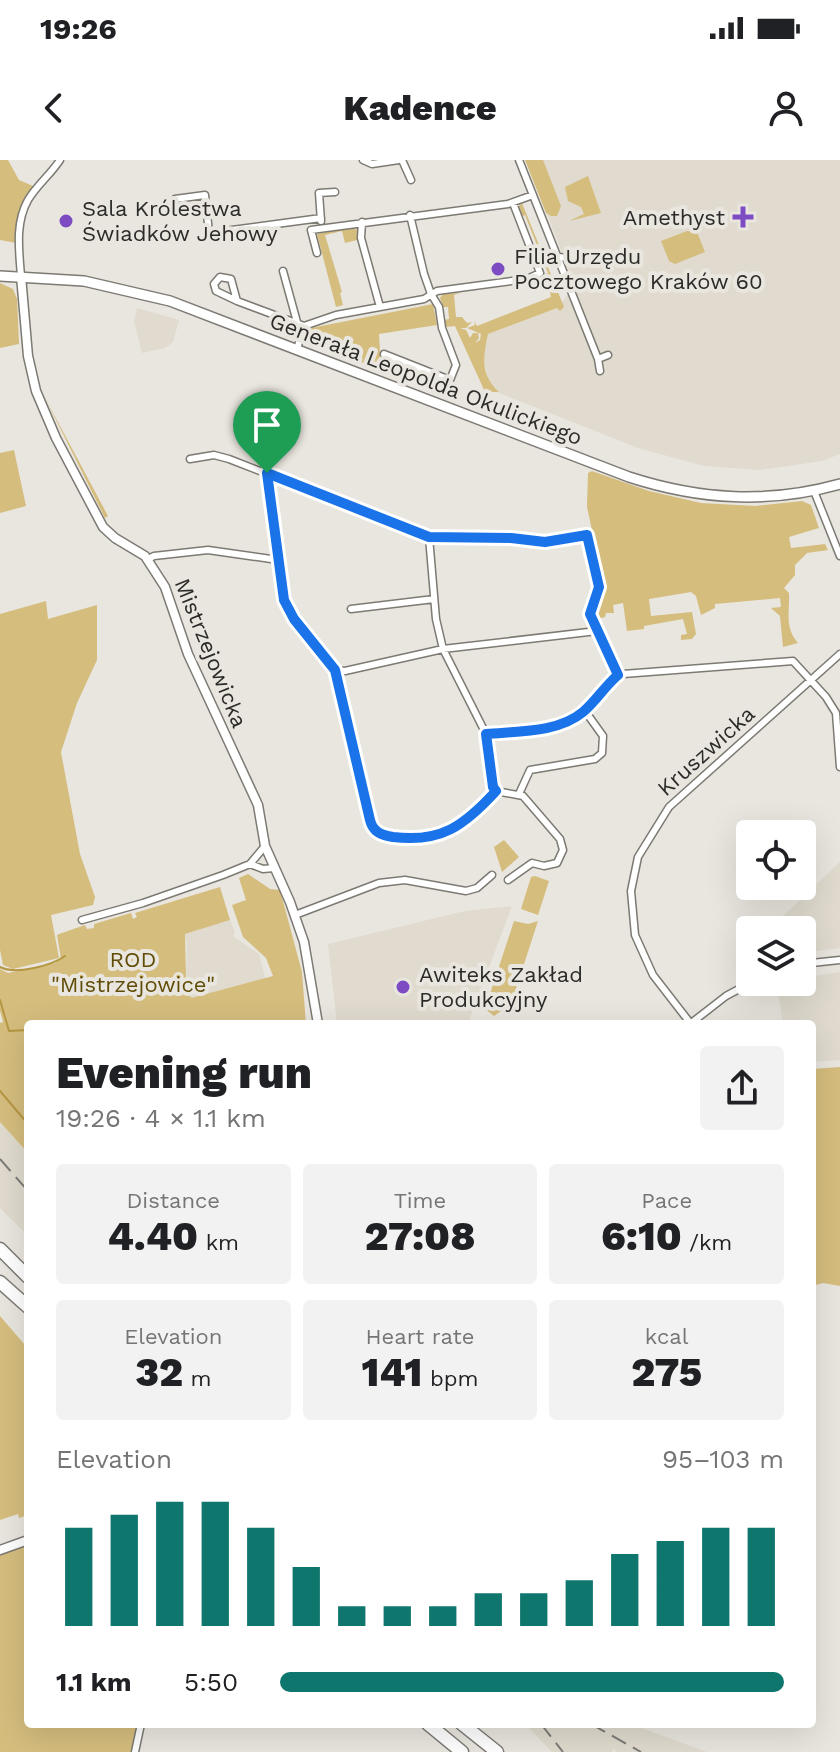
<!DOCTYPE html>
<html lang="en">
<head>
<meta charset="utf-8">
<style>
	body { margin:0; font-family:"Work Sans",sans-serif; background:#f2f2f2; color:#202124; height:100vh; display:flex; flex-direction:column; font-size:30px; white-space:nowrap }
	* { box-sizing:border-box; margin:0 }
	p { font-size:26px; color:#757577 }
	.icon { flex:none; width:44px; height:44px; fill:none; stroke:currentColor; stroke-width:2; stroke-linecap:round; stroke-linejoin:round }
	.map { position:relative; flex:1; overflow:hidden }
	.drawer { position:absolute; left:24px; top:860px; width:792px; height:708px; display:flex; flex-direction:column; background:#fff; border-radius:8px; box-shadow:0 8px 32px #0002 }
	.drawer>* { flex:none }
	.buttons { position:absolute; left:736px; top:660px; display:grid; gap:16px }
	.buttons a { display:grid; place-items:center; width:80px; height:80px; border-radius:8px; background:#fff; box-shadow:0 8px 32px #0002; font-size:40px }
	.pin { position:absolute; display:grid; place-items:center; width:68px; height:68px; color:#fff; margin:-82px -34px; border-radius:50% 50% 50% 0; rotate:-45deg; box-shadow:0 0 8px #0007 }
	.pin .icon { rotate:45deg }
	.round { display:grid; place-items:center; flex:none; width:84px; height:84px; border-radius:8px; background:#f2f2f2 }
	.summary { display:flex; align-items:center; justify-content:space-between; height:136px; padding:0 32px }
	h1 { font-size:44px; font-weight:800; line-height:60px }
	.figures { display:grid; grid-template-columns:repeat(3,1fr); gap:12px; height:136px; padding:8px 32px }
	.figures div { display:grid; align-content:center; border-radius:8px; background:#f2f2f2; text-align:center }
	.figures b { font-size:40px; font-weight:800 }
	.figures small { font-size:22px; font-weight:400 }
	.figures p { font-size:22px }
	.chart { height:224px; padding:16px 32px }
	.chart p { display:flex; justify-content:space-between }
	.chart svg { width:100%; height:144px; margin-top:8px; stroke:#0f766e; stroke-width:6 }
	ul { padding:0 32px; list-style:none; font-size:26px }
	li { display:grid; grid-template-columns:128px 96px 1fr; align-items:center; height:60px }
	li i { height:20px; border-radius:10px; background:#0f766e }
	.status { display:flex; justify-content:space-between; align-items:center; height:56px; padding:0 40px; background:#fff; direction:ltr }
	.status svg { height:22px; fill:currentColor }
	header { display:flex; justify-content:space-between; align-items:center; height:104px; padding:0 32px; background:#fff; font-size:36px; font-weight:800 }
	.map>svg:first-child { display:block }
	.built { fill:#e0dbce }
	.green { fill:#d5bd7e }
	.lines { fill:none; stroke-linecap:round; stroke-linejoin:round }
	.stream { stroke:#b59742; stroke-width:2 }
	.minor-casing { stroke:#7c7a73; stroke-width:9 }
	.tertiary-casing { stroke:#7c7a73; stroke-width:11 }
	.secondary-casing { stroke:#7c7a73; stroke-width:12 }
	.motorway-casing { stroke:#7c7a73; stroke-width:15 }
	.minor { stroke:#fff; stroke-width:6 }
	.tertiary { stroke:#fff; stroke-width:8 }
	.secondary { stroke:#fff; stroke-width:9 }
	.motorway { stroke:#fff; stroke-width:12 }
	.rail { stroke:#7d7b77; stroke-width:2; stroke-dasharray:16 8; stroke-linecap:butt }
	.route-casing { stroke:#fff; stroke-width:16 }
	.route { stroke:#1a73e8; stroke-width:10 }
	.poi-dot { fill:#7d4bc2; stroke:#e9e6df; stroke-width:3 }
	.labels { text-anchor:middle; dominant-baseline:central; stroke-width:8; stroke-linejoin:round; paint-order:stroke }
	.poi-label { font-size:22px; fill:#2c2b29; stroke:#e9e6df; text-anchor:start }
	.street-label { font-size:22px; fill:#2c2b29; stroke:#e9e6df }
	.park-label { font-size:22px; fill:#614c07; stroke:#e9e6df }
</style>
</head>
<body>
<div class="status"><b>19:26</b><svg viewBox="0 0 49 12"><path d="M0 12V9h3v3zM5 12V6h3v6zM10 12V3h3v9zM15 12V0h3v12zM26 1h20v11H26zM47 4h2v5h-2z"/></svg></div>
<header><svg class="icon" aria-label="back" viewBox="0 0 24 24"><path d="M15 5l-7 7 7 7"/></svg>Kadence<svg class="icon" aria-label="person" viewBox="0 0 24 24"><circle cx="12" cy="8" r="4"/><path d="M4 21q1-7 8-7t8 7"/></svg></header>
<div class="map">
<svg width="840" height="1592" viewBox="0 0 840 1592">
	<rect width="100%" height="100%" fill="#e9e6df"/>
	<path class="built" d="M526 0H840V294L822 301 760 310 704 306 638 288 499 233 489 223 483 198 488 174 557 148 575 126Z
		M137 148 179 160 173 182 165 188 142 193 134 162Z
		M840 702V788L802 793V770L769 769Z
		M512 746 468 864H337L328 784 465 751Z
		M230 760 235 772 233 776 259 794 265 818 191 838 186 818 187 783 185 774Z
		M840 812V900L812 902V864H783L777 826 786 822H802V818Z
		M0 962 28 993V1076L0 1048Z
		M525 1564H631L707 1592H617L612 1588 613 1592H552Z"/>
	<path class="green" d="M0 0H8L19 20 33 26C22 43 17 63 16 83L0 80Z
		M525 0H543L561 46 557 56H551L546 53Z
		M588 16 601 53 569 61 584 54 581 47 568 41 565 27Z
		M522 43 564 147 560 151 557 148 488 174C483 198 480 214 499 232H485L455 166 445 167 444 160 449 159 448 147H443L440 138 443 134 460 133 454 135 456 157H462L467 163 472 162 466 168H460L466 170 470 178 473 173H478L479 178 475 183 480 180 481 174 467 168 475 165 474 161 477 166 551 137 550 132 556 131 550 116H543L548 113 525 55 519 57 518 47Z
		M352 67 357 70V80L345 83 342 71 325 75 342 132 340 133 343 145 336 147 317 74Z
		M687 71 697 72 705 92 675 104 669 101 661 81Z
		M0 123 13 129 17 139 19 184 0 188Z
		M433 144 437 165 379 174 381 209 314 186 306 169Z
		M44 236 108 356 105 358Z
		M14 290 26 346 0 353V293Z
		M592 311 649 331 701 343 755 346 802 341 811 345 819 368 789 377 791 388 825 384 828 390 807 393 795 405V415L784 428 789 433C790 452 784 467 798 483L783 487 780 456 771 448 781 447 780 438 715 444V448L701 455 696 436 691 432 649 439 651 456 692 452 696 474 692 479 681 480V475L687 474 683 459 644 466V469L627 471 623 443 613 445 614 453H606L605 457 598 459 597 448 605 430 587 347 588 313Z
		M46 441 48 459 97 445V500L77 543 61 592 80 694 95 737 93 745 51 755 59 798 13 809 3 805 0 790V454Z
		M504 680 519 697 502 712 494 687Z
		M248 714 270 729 280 730 302 812 306 864H28V993L0 962V863L3 862 0 851V809L8 813 55 803 61 799 57 775 59 774 85 765 87 769 94 768V764L131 753 133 759 137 757 135 753 220 727 230 760 185 774 186 818 191 838 273 816 266 798 243 777 232 745 246 740 239 718Z
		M535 716 549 721 538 755 521 749 531 717Z
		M514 761 528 764 538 761 511 844 494 856 485 849Z
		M840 907V1126L823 1123 812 1126V909Z
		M0 1156 25 1185 28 1195V1355L19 1358 18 1354 0 1360Z
		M28 1385V1564H138L132 1592H0V1394Z"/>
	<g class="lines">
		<path class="stream" d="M0 807C15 815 51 806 65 796
			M0 840 9 871 28 870
			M0 931 28 964"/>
		<g class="minor-casing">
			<path id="minor" d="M363 0 372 4 399 0
				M402 0 411 20
				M519 0 598 199 608 195
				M176 47 175 39 205 35 209 73 321 58
				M321 61 319 33 335 32
				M362 62 361 78 380 147
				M317 93 311 70 508 44 533 35
				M558 97 578 99
				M283 111 297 162
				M21 116C19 90 15 63 28 40 37 25 51 14 60 0
				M220 117 231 119 237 141 216 131 214 124Z
				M237 141 304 166 336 155 424 139 437 131 527 119 540 113 513 43
				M297 189 304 166
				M384 194 450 220 456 205 442 168 439 147 431 134 424 114 410 55
				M598 199 600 211
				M190 299 214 295 229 299 429 377 511 378 545 382 587 375 599 427 590 454 618 515
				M267 313 284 440 294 459 335 510 372 667C381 676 390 676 402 678 441 683 471 659 496 631
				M814 331 840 396
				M429 377 436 459 443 489 486 574 493 627 496 631
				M148 399 154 396 208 390 278 400
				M351 449 434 439
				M335 510 345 511 443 489 597 471
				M486 574C517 571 556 572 583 552 597 541 605 521 623 514L793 501 826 537 836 553 840 607
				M496 631 523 636 560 679 563 690 557 703 544 706 532 703 508 720
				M519 634 530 610 595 599 602 593 603 576 585 551
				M250 704 263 709 274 708
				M295 755 379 723 405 720 466 731 477 728 492 715
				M82 760 143 743 223 715 250 704 265 686
				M802 804 840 800
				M690 864 726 836 752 822
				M691 864 653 815 635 775 631 731 638 697 669 647 840 494
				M135 1592 141 1564"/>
		</g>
		<g class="tertiary-casing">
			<path id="tertiary" d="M21 116 28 196 36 231 56 278 103 367 115 378 145 396 165 427 188 494 258 645 265 686 290 742 304 782 318 864
				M0 1390 28 1380"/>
		</g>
		<g class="secondary-casing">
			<path id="secondary" d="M0 116 84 121 170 141 629 317C700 340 768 344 840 324"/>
		</g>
		<g class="motorway-casing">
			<path id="motorway" d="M0 1089 28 1117
				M0 1122 28 1147
				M428 1564 462 1592
				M462 1564 497 1592"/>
		</g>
		<use href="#minor" class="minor"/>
		<use href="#tertiary" class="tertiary"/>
		<use href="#secondary" class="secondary"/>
		<use href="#motorway" class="motorway"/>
		<path class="rail" d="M0 999 28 1031
			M541 1564 563 1592
			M591 1564 641 1592"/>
	</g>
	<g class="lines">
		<g class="route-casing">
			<path id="route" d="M267 313 429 377 511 378 545 382 587 375 599 427 590 454 618 515C605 526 596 541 583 552 558 573 517 571 486 574L493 627 496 631C464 666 441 683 393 677 381 675 373 672 370 660L335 510 294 459 284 440Z"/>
		</g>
		<use href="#route" class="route"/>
	</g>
	<g class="poi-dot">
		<path d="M739 45h8v8h8v8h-8v8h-8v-8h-8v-8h8z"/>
		<circle cx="66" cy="61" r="8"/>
		<circle cx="498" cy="109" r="8"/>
		<circle cx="403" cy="827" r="8"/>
	</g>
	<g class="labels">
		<g class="poi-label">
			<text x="82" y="48">Sala Królestwa<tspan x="82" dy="25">Świadków Jehowy</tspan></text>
			<text x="725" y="57" text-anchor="end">Amethyst</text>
			<text x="514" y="96">Filia Urzędu<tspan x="514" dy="25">Pocztowego Kraków 60</tspan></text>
			<text x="419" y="814">Awiteks Zakład<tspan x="419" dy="25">Produkcyjny</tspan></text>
		</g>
		<g class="street-label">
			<text transform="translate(426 219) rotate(21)">Generała Leopolda Okulickiego</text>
			<text transform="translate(211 493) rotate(68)">Mistrzejowicka</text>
			<text transform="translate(706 591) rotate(-42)">Kruszwicka</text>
		</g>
		<g class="park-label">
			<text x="133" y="799">ROD<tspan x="133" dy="25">"Mistrzejowice"</tspan></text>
		</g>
	</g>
</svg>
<div class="buttons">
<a><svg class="icon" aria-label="locate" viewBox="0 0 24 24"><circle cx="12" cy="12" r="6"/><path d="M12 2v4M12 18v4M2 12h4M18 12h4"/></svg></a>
<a><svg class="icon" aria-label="layers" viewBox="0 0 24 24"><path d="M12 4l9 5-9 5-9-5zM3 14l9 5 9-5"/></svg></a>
</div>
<div class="pin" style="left:267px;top:313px;background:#1e9e55"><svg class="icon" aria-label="arrive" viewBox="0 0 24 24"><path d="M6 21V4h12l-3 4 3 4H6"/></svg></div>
<section class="drawer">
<div class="summary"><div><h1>Evening run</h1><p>19:26 · 4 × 1.1 km</p></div><a class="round"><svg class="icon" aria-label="share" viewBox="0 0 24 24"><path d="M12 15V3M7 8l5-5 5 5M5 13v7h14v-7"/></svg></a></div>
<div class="figures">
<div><p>Distance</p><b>4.40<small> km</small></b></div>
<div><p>Time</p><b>27:08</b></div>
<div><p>Pace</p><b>6:10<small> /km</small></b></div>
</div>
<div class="figures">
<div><p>Elevation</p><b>32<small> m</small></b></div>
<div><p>Heart rate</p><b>141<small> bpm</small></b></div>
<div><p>kcal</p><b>275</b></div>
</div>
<div class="chart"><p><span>Elevation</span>95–103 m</p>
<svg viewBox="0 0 160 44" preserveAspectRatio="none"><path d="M5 44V14M15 44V10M25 44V6M35 44V6M45 44V14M55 44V26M65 44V38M75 44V38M85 44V38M95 44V34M105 44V34M115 44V30M125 44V22M135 44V18M145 44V14M155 44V14"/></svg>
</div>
<ul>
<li><b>1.1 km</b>5:50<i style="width:100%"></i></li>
</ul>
</section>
</div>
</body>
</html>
